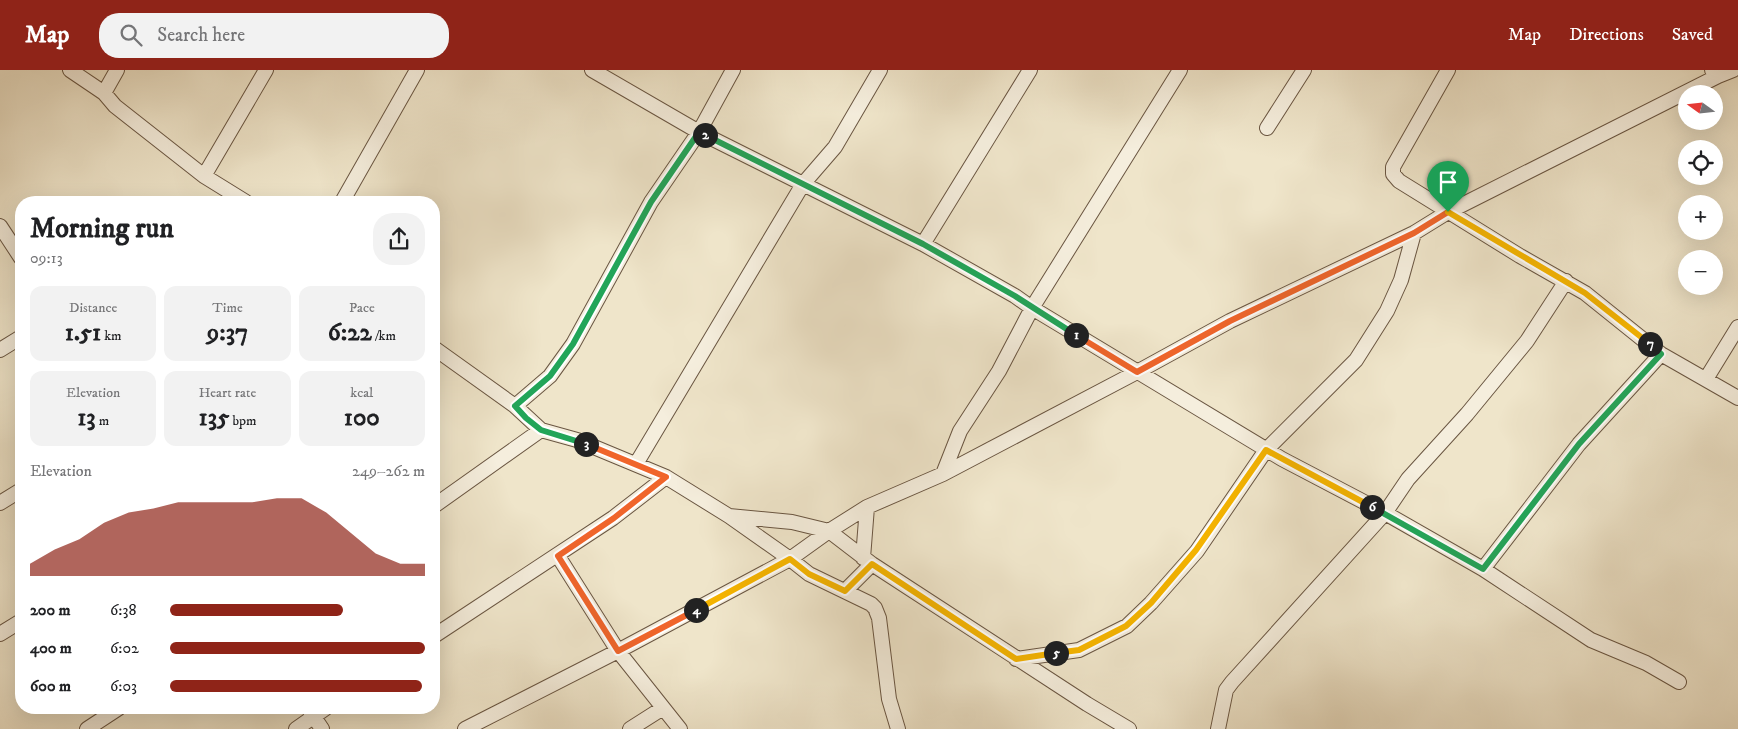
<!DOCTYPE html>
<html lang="en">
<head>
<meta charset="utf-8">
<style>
	body { margin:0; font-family:"IM FELL DW Pica",serif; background:#f2f2f2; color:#202124; height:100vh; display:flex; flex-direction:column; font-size:19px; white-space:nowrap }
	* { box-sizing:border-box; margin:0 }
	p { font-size:16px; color:#757577 }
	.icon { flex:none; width:28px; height:28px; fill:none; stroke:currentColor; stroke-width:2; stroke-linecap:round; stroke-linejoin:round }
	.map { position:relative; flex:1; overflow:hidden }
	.details { position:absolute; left:15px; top:126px; width:425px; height:518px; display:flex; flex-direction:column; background:#fff; border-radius:20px; box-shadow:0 5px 20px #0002 }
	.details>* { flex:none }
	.needle { width:32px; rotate:285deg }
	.fabs { position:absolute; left:1678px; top:15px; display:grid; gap:10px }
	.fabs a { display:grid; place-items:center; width:45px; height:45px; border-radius:50%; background:#fff; box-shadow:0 5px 20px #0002; font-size:25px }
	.pin { position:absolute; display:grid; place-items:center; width:42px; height:42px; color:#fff; margin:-51px -21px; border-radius:50% 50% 50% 0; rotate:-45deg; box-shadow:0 0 5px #0007 }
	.pin .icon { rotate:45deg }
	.km { position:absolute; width:25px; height:25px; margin:-12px; border-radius:50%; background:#222; color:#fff; font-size:14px; line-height:25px; text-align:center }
	.round { display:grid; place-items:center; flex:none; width:52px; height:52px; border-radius:20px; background:#f2f2f2 }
	.summary { display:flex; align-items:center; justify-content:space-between; height:85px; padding:0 15px }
	h1 { font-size:28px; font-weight:800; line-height:38px }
	.stats { display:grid; grid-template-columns:repeat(3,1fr); gap:8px; height:85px; padding:5px 15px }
	.stats div { display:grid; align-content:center; border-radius:12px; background:#f2f2f2; text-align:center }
	.stats b { font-size:25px; font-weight:800 }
	.stats small { font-size:14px; font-weight:400 }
	.stats p { font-size:14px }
	.chart { height:140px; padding:10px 15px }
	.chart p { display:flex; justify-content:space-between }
	.chart svg { width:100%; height:90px; margin-top:5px; fill:#8f2418; opacity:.7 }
	ul { padding:0 15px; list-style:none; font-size:16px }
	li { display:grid; grid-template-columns:80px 60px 1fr; align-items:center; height:38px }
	li i { height:12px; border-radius:6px; background:#8f2418 }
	header { display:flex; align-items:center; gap:30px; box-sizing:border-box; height:70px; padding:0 25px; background:#8f2418; color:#fff }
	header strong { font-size:24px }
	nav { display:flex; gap:28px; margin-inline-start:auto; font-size:18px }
	.search { width:350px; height:45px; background:#f2f2f2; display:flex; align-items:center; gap:12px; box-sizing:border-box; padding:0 18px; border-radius:20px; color:#757577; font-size:19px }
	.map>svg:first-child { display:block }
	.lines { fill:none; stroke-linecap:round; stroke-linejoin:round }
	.street-casing { stroke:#6a5642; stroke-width:16 }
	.street { stroke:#f5eedd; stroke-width:14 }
	.split-1-casing { stroke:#fff; stroke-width:10 }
	.split-2-casing { stroke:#fff; stroke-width:10 }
	.split-3-casing { stroke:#fff; stroke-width:10 }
	.split-4-casing { stroke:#fff; stroke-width:10 }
	.split-5-casing { stroke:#fff; stroke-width:10 }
	.split-6-casing { stroke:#fff; stroke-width:10 }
	.split-7-casing { stroke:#fff; stroke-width:10 }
	.split-8-casing { stroke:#fff; stroke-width:10 }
	.split-1 { stroke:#f0652b; stroke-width:6 }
	.split-2 { stroke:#22a559; stroke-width:6 }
	.split-3 { stroke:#22a559; stroke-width:6 }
	.split-4 { stroke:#f0652b; stroke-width:6 }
	.split-5 { stroke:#f5b400; stroke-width:6 }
	.split-6 { stroke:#f5b400; stroke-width:6 }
	.split-7 { stroke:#22a559; stroke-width:6 }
	.split-8 { stroke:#f5b400; stroke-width:6 }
</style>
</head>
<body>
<header>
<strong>Map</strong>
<div class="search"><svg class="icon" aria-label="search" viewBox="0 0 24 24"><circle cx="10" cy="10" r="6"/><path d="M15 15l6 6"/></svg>Search here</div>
<nav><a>Map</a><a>Directions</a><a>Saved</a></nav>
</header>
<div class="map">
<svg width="1738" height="659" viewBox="0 0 1738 659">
	<rect width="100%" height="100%" fill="#efe5ca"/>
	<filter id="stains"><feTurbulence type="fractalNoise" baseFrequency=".004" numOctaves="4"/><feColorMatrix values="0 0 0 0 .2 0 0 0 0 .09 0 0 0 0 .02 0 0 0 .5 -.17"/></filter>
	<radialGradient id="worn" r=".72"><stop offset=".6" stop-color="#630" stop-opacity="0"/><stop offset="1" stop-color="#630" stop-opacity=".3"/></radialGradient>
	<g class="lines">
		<g class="street-casing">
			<path id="street" d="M70 0 104 23 115 36 204 106 246 132
				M592 0 699 62 923 174 1015 226 1032 238 1282 389 1385 443 1483 499 1591 570 1646 593 1679 612
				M1448 0 1393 97V104L1399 111 1520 186 1585 223 1661 284 1738 328
				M1712 0 1718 6 1733 0
				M104 23 117 0
				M1267 58 1304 0
				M204 106 266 0
				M342 132 417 0
				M0 156 21 188
				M923 174 1030 0
				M434 278 515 336 541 360 577 370 666 407 729 446 790 489 809 504 871 534 875 538 879 548 889 629 898 659
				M0 280 21 267
				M1706 309 1738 257
				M515 336 550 306 573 274 651 132 699 62 733 0
				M636 394 803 114 835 77 880 0
				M943 404 960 361 999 301 1032 238 1180 0
				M0 433 21 420
				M434 436 541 360
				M729 446 792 452 829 461 872 494 1087 634 1129 659
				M558 486 618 581 680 659
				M863 488 867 437
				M1483 499 1579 374 1661 284
				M845 521 872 494
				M0 564 21 551
				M434 566 613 448 666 407
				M1016 589 1079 580 1127 556 1151 533 1197 481 1266 380 1356 290 1387 241 1401 210 1414 163
				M308 638 322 659
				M87 659 119 638
				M296 659 326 638
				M465 659 618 581 790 489 829 461 867 437 943 404 1137 302 1230 251 1414 163 1448 142 1718 6
				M630 659 663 638
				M1218 659 1226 620 1232 612 1385 443 1408 409 1467 344 1527 271 1566 211"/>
		</g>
		<use href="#street" class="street"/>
	</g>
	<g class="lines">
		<g class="split-1-casing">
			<path id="split-1" d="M1076 265 1137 302 1230 251 1414 163 1448 142"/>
		</g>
		<g class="split-2-casing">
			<path id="split-2" d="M705 65 923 174 1015 226 1076 265"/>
		</g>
		<g class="split-3-casing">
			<path id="split-3" d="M586 374 541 360 526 348 515 336 550 306 573 274 651 132 699 62 705 65"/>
		</g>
		<g class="split-4-casing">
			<path id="split-4" d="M586 374 666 407 614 448 558 486 618 581 696 540"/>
		</g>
		<g class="split-5-casing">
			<path id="split-5" d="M696 540 790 489 809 504 845 521 872 494 1016 589 1056 583"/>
		</g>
		<g class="split-6-casing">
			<path id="split-6" d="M1056 583 1079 580 1126 556 1151 533 1196 480 1266 380 1372 437"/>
		</g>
		<g class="split-7-casing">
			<path id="split-7" d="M1372 437 1483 499 1579 374 1661 284 1650 274"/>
		</g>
		<g class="split-8-casing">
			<path id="split-8" d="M1448 142 1585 223 1650 274"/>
		</g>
		<use href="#split-1" class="split-1"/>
		<use href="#split-2" class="split-2"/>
		<use href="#split-3" class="split-3"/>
		<use href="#split-4" class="split-4"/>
		<use href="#split-5" class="split-5"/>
		<use href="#split-6" class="split-6"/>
		<use href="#split-7" class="split-7"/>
		<use href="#split-8" class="split-8"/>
	</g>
	<rect width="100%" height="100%" filter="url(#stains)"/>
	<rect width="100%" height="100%" fill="url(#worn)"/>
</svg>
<div class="fabs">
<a><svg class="needle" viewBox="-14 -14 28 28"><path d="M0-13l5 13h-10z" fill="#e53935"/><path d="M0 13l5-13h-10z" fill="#757577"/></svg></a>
<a><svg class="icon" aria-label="locate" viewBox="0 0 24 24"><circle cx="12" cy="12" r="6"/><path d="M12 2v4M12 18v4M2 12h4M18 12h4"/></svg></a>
<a>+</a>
<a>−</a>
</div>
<div class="pin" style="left:1448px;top:142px;background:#1e9e55"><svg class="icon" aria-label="arrive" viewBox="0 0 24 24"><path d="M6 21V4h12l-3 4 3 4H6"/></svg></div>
<b class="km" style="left:1076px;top:265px">1</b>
<b class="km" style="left:705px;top:65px">2</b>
<b class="km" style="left:586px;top:374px">3</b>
<b class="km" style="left:696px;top:540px">4</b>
<b class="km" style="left:1056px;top:583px">5</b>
<b class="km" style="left:1372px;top:437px">6</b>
<b class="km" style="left:1650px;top:274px">7</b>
<section class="details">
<div class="summary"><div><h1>Morning run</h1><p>09:13</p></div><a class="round"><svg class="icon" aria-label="share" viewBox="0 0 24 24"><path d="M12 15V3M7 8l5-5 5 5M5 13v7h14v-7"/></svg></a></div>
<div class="stats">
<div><p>Distance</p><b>1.51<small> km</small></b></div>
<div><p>Time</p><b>9:37</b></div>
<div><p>Pace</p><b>6:22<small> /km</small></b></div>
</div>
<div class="stats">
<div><p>Elevation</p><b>13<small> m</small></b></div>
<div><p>Heart rate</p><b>135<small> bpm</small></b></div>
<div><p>kcal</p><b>100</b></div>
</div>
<div class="chart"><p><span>Elevation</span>249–262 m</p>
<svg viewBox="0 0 160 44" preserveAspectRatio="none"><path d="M0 44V38L10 31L20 26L30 18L40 13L50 11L60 8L70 8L80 8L90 8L100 6L110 6L120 13L130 23L140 33L150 38L160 38V44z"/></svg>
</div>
<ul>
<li><b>200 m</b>6:38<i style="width:68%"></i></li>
<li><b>400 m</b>6:02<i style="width:100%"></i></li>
<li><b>600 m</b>6:03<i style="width:99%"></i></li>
</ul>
</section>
</div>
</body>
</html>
